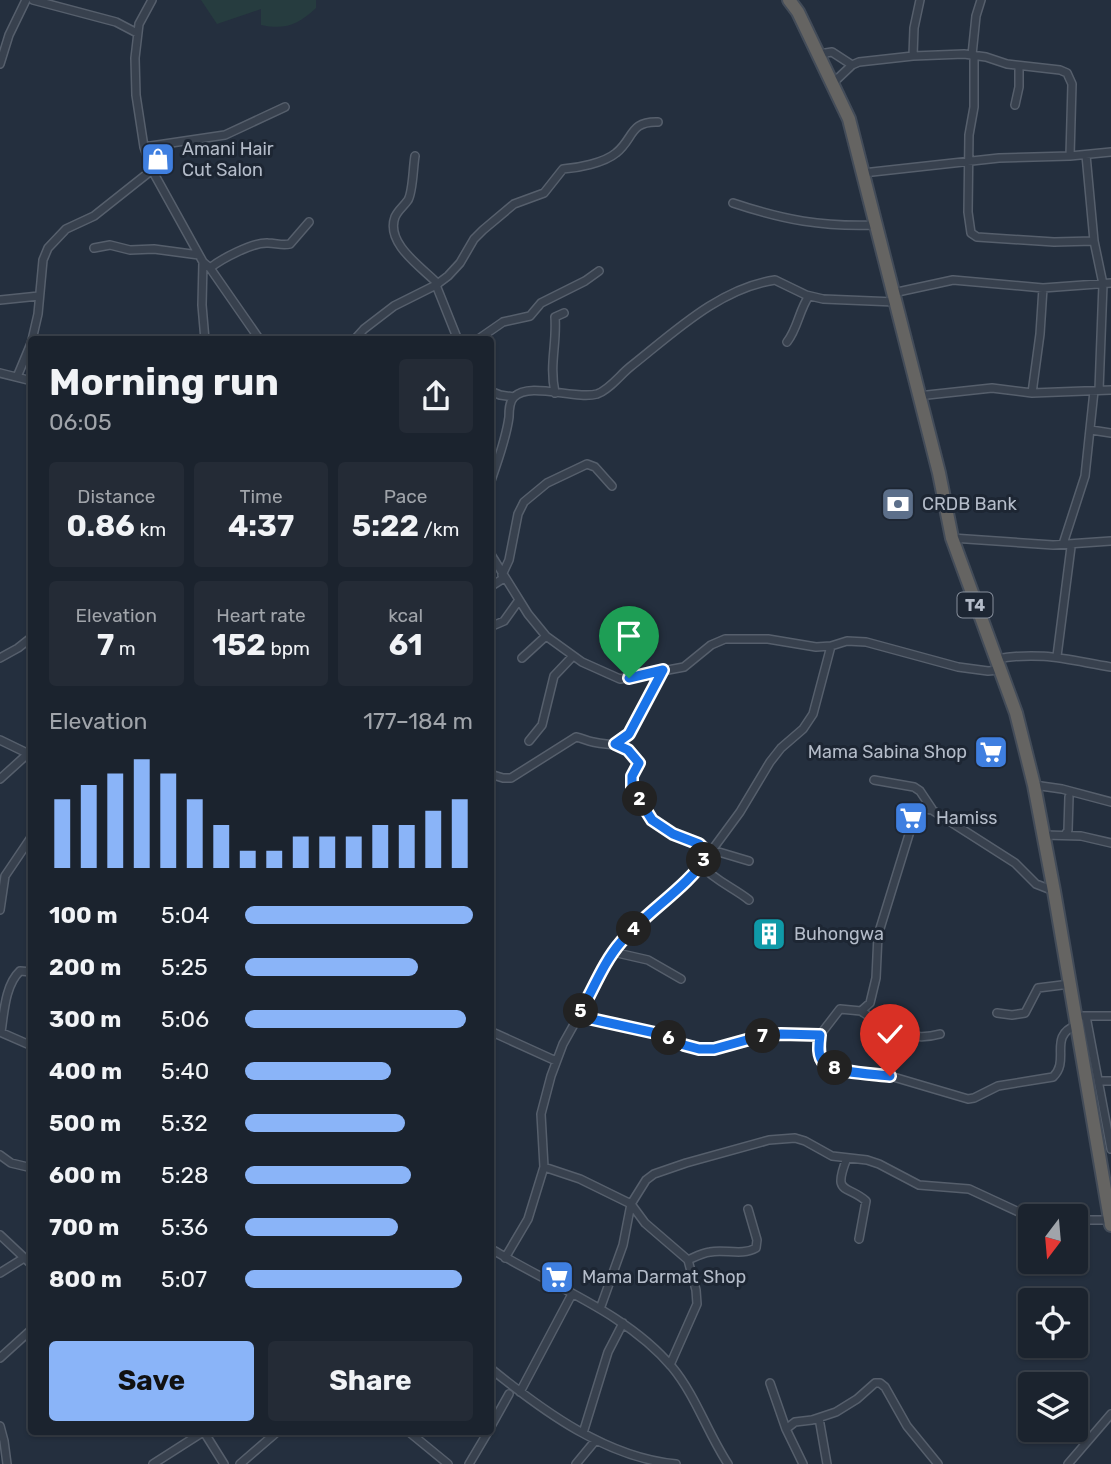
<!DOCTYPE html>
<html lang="en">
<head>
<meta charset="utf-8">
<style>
	body { margin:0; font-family:Rubik,sans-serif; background:#242b36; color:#f1f3f6; height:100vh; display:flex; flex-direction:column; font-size:26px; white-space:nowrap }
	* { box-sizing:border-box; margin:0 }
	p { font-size:23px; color:#a0a4aa }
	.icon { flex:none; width:38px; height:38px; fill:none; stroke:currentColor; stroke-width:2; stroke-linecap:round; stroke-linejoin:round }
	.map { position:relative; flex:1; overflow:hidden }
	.side { position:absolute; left:28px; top:336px; width:466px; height:1099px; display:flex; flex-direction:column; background:#1b232e; border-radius:7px; box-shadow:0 2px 5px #0004,0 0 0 2px #39404a }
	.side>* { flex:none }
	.needle { width:46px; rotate:196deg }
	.fabs { position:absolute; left:1018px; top:1204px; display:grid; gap:14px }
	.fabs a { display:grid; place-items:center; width:70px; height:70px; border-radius:7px; background:#1b232e; box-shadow:0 2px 5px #0004,0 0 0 2px #39404a; font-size:35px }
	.pin { position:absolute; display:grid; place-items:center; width:60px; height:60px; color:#fff; margin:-72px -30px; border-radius:50% 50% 50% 0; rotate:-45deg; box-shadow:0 0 7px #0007 }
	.pin .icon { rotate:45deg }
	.km { position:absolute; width:35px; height:35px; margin:-18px; border-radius:50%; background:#222; color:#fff; font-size:19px; line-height:35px; text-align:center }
	.round { display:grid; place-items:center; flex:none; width:74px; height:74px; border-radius:7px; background:#242b36 }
	.overview { display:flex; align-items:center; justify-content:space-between; height:119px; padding:0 21px }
	h1 { font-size:38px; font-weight:700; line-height:52px }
	.metrics { display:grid; grid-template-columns:repeat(3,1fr); gap:10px; height:119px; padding:7px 21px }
	.metrics div { display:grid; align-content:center; border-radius:7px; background:#242b36; text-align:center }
	.metrics b { font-size:30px; font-weight:700 }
	.metrics small { font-size:19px; font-weight:400 }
	.metrics p { font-size:19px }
	.chart { height:196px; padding:14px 21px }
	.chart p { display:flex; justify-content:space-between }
	.chart svg { width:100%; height:126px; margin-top:7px; stroke:#8ab4f8; stroke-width:6 }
	.primary-button { display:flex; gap:14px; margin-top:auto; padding:14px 21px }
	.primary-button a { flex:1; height:80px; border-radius:7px; background:#8ab4f8; color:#111; font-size:28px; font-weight:700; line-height:80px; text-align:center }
	.primary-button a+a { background:#242b36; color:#f1f3f6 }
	ul { padding:0 21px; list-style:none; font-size:23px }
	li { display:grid; grid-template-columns:112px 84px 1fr; align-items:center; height:52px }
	li i { height:18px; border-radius:9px; background:#8ab4f8 }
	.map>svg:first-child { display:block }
	.green { fill:#263c3f }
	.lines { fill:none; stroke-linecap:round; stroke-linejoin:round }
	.minor-casing { stroke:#565f6c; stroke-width:10 }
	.trunk-casing { stroke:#434c59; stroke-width:16 }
	.minor { stroke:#38414e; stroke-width:7 }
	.trunk { stroke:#656462; stroke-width:12 }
	.route-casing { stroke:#fff; stroke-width:14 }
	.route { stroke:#1a73e8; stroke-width:9 }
	.labels { text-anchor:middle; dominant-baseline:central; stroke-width:6; stroke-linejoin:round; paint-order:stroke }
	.shield { fill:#1d2633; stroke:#878f9c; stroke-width:2 }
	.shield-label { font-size:16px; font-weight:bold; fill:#b4bcc9 }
	.poi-label { font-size:18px; fill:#b4bcc9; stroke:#1d2633; text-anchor:start }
</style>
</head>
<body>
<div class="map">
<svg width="1111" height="1464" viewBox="0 0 1111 1464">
	<rect width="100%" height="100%" fill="#242f3e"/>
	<path class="green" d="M201 0H316V8C298 25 285 30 261 25V9L217 24Z"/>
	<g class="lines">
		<g class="minor-casing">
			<path id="minor" d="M33 0 116 22 137 33
				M152 0 139 24 135 58 136 95 144 147 152 170 203 262 210 268 260 340
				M819 54 832 52 852 65
				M972 55 976 16 981 0
				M974 55V107L969 135 968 212 971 233 977 237 1054 242 1094 241
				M913 56 914 28 920 0
				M0 64 9 35 26 0
				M833 83 852 65 859 62 913 56 964 54 986 57 1007 64 1060 70 1067 73 1072 84 1070 156
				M1015 105 1019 87V66
				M144 147 225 135 285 107
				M1086 155 1094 241 1103 284 1099 390
				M415 156C413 167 413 192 408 200 404 206 398 210 395 217 385 244 423 268 438 284
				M863 173 999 158 1070 156 1111 152
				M733 203C784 220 822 227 876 225
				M94 248 110 245 130 250 154 249 199 255
				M203 262 202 305 205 340
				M210 268C221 259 253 242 268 243 276 243 282 246 290 244L309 222
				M436 285 458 340
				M893 293 953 280 1043 288 1111 283
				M0 300 39 296
				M32 340 38 314 43 260 48 248 66 229 94 216 152 170
				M354 340 364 329 394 306 436 285 448 276 460 263 474 239 483 230 514 204 544 193 563 169C578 168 604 163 616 153 634 139 629 121 658 122
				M477 340 503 322 530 316 541 303 585 281 599 271
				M787 342C798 328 799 310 809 296
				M0 373 32 381
				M17 377 32 341
				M490 391 500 395 514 397
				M555 393C549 363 557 345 555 317L564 313
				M1032 393 1040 334 1043 288
				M918 396 992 388 1032 393 1111 390
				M1091 430 1111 433
				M490 484C497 462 506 440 509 417 509 411 509 402 514 397 529 381 575 400 597 394 609 390 620 375 630 367 672 334 719 288 775 280L806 295 823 299 895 302
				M952 538 1053 545 1111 541
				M1063 544 1085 476 1094 391
				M490 553 528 614 546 636 582 662 620 679 684 667 711 645 725 639H768L816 647 831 646
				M502 575 509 560 518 514 524 502 547 483 587 464 595 467 612 486
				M490 587 504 578
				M490 627 504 621 519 600
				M1057 656 1071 547
				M0 658 18 648 32 637
				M522 658 546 636
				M997 659C1041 651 1068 660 1111 667
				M0 740 31 755
				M529 741 542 725 554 676 573 656
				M615 744 630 734 662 671
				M490 774 503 778H511L576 737C582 738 587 741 593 742 615 747 624 740 639 763L632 776V788L652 820 673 834 699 844 709 854
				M0 779 32 750
				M874 780 914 787 920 791 932 809
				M1034 785 1062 789 1111 802
				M1044 835 1081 836 1111 843
				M1065 835 1068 830 1069 797
				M712 850 749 861
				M701 865C714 880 734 888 749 900
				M0 910 5 876 32 836
				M613 952 648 960 681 979
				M861 1011C886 1028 909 1043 940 1034
				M997 1013 1012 1015 1025 1013 1038 988 1070 984
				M578 1016 660 1034 684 1045 699 1049H714L781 1034 820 1035 840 1009 861 1011 870 1003 876 978 878 935 911 828 918 812 924 809 932 810 1015 863 1036 884 1054 891
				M1083 1016H1111
				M1086 1016 1111 1149
				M490 1031 556 1061
				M0 1032 32 1046
				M1 1032C4 1013 5 985 20 971L32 972
				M820 1035V1056L824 1063 833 1068 890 1076 968 1099 974 1098 998 1086 1053 1077C1071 1060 1047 1036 1077 1025
				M1099 1081H1111
				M0 1155 11 1163 32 1168
				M847 1158C832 1196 847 1184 866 1201L859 1239
				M544 1167 580 1179 631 1204 645 1223 688 1260 696 1290 697 1304 670 1365
				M1076 1220H1110
				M0 1235 32 1265
				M490 1248C549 1285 626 1312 672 1367 696 1396 707 1432 728 1464
				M505 1258 528 1219 544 1167 541 1114 551 1076 563 1044 591 994 603 967 622 941 701 865 740 812 770 762 781 748 803 729 813 714 831 646 847 641 866 642 958 667 988 671 1000 670
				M688 1260C695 1257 702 1253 710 1252 725 1249 742 1256 756 1248L757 1240 748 1209
				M0 1273 24 1258
				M600 1309 623 1245 631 1204 646 1180 654 1174 686 1163 769 1140 795 1138 805 1141 832 1156 867 1160 879 1164 919 1185 969 1189 1023 1214 1035 1216
				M0 1358 32 1329
				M490 1368C543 1411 607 1458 676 1464
				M770 1383 786 1429 803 1464
				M520 1392 572 1294
				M819 1418 827 1464
				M0 1426 4 1441 7 1464
				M490 1428 509 1394
				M786 1429 795 1422 812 1420 836 1412 857 1399 875 1383H880L885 1387 907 1426 938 1464
				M204 1432 224 1464
				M409 1432 448 1464
				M583 1433 608 1352 623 1323
				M153 1464 203 1432
				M240 1464 277 1432
				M469 1464 488 1432
				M576 1464 595 1441
				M1068 1464 1111 1414"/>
		</g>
		<g class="trunk-casing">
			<path id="trunk" d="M789 0 798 12 849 119 939 473 952 538 1016 713 1034 785 1054 891 1111 1225"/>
		</g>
		<use href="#minor" class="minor"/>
		<use href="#trunk" class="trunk"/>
	</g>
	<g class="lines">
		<g class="route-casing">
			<path id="route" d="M629 678 663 670 629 734 615 744 628 750 639 763 632 776V788L652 820 673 834 699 844 709 854C686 889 648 910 621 942 602 964 593 991 578 1016L660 1034 684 1045 699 1049H714L761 1036 781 1034 820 1035C819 1044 817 1056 824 1063 834 1073 875 1074 890 1076"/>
		</g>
		<use href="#route" class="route"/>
	</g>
	<defs>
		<g id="shop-square" transform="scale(1.75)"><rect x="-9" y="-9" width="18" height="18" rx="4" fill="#3f7fe0" stroke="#1d2633"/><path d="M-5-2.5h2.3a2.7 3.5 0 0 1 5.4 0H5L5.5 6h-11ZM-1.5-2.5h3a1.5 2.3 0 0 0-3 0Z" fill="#fff"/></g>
		<g id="bank-square" transform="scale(1.75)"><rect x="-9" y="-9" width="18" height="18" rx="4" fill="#5c6f8a" stroke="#1d2633"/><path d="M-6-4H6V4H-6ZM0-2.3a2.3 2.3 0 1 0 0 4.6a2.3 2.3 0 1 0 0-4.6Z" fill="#fff"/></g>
		<g id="supermarket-square" transform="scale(1.75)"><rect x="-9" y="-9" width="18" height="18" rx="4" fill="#3f7fe0" stroke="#1d2633"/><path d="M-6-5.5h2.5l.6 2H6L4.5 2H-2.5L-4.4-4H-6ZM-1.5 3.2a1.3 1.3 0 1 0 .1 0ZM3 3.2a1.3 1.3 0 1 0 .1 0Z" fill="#fff"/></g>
		<g id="building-square" transform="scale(1.75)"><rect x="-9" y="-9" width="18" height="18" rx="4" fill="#0f9aa8" stroke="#1d2633"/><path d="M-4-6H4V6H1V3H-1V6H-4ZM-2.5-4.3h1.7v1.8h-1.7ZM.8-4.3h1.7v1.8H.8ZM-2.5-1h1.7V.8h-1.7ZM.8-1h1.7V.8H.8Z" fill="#fff"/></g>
	</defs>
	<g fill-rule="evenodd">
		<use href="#shop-square" x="158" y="159"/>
		<use href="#bank-square" x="898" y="504"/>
		<use href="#supermarket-square" x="991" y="752"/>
		<use href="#supermarket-square" x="911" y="818"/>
		<use href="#building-square" x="769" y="934"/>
		<use href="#supermarket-square" x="557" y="1277"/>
	</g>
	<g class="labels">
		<rect class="shield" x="957.5" y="592.5" width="35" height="25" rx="5"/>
		<g class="shield-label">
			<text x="975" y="605">T4</text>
		</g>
		<g class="poi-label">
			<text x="182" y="149">Amani Hair<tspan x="182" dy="21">Cut Salon</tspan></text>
			<text x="922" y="504">CRDB Bank</text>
			<text x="967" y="752" text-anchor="end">Mama Sabina Shop</text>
			<text x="936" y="818">Hamiss</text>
			<text x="794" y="934">Buhongwa</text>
			<text x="582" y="1277">Mama Darmat Shop</text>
		</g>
	</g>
</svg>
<div class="fabs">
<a><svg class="needle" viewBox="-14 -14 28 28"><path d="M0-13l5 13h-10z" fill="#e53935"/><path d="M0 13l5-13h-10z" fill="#a0a4aa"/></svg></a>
<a><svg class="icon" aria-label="locate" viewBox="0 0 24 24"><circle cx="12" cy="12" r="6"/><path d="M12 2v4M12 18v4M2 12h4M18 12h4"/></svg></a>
<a><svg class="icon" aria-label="layers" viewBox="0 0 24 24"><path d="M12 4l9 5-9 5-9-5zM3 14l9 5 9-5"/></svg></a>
</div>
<div class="pin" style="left:629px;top:678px;background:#1e9e55"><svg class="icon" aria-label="arrive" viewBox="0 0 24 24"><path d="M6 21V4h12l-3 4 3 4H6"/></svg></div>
<div class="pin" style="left:890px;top:1076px;background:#d93025"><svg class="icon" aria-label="check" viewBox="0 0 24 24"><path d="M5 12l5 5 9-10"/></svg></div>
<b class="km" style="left:640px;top:799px">2</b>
<b class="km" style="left:704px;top:860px">3</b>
<b class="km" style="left:634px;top:929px">4</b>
<b class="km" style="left:581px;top:1011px">5</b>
<b class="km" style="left:669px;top:1038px">6</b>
<b class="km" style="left:763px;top:1036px">7</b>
<b class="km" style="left:835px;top:1068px">8</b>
<section class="side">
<div class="overview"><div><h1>Morning run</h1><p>06:05</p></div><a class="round"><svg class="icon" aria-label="share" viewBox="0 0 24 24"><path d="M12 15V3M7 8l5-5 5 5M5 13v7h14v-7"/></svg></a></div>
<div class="metrics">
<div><p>Distance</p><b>0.86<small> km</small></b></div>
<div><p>Time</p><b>4:37</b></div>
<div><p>Pace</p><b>5:22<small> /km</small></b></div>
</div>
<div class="metrics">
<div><p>Elevation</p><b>7<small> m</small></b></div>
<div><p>Heart rate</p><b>152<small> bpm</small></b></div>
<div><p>kcal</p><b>61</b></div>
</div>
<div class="chart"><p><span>Elevation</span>177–184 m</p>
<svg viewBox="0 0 160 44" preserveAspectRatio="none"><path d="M5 44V20M15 44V15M25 44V11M35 44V6M45 44V11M55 44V20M65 44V29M75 44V38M85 44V38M95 44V33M105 44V33M115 44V33M125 44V29M135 44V29M145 44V24M155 44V20"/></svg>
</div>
<ul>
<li><b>100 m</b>5:04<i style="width:100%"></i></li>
<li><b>200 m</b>5:25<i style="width:76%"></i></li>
<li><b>300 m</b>5:06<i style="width:97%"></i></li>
<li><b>400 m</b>5:40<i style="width:64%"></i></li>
<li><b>500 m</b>5:32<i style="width:70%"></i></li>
<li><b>600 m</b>5:28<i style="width:73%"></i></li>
<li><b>700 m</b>5:36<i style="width:67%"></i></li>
<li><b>800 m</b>5:07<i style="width:95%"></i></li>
</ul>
<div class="primary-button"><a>Save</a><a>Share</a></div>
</section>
</div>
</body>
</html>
